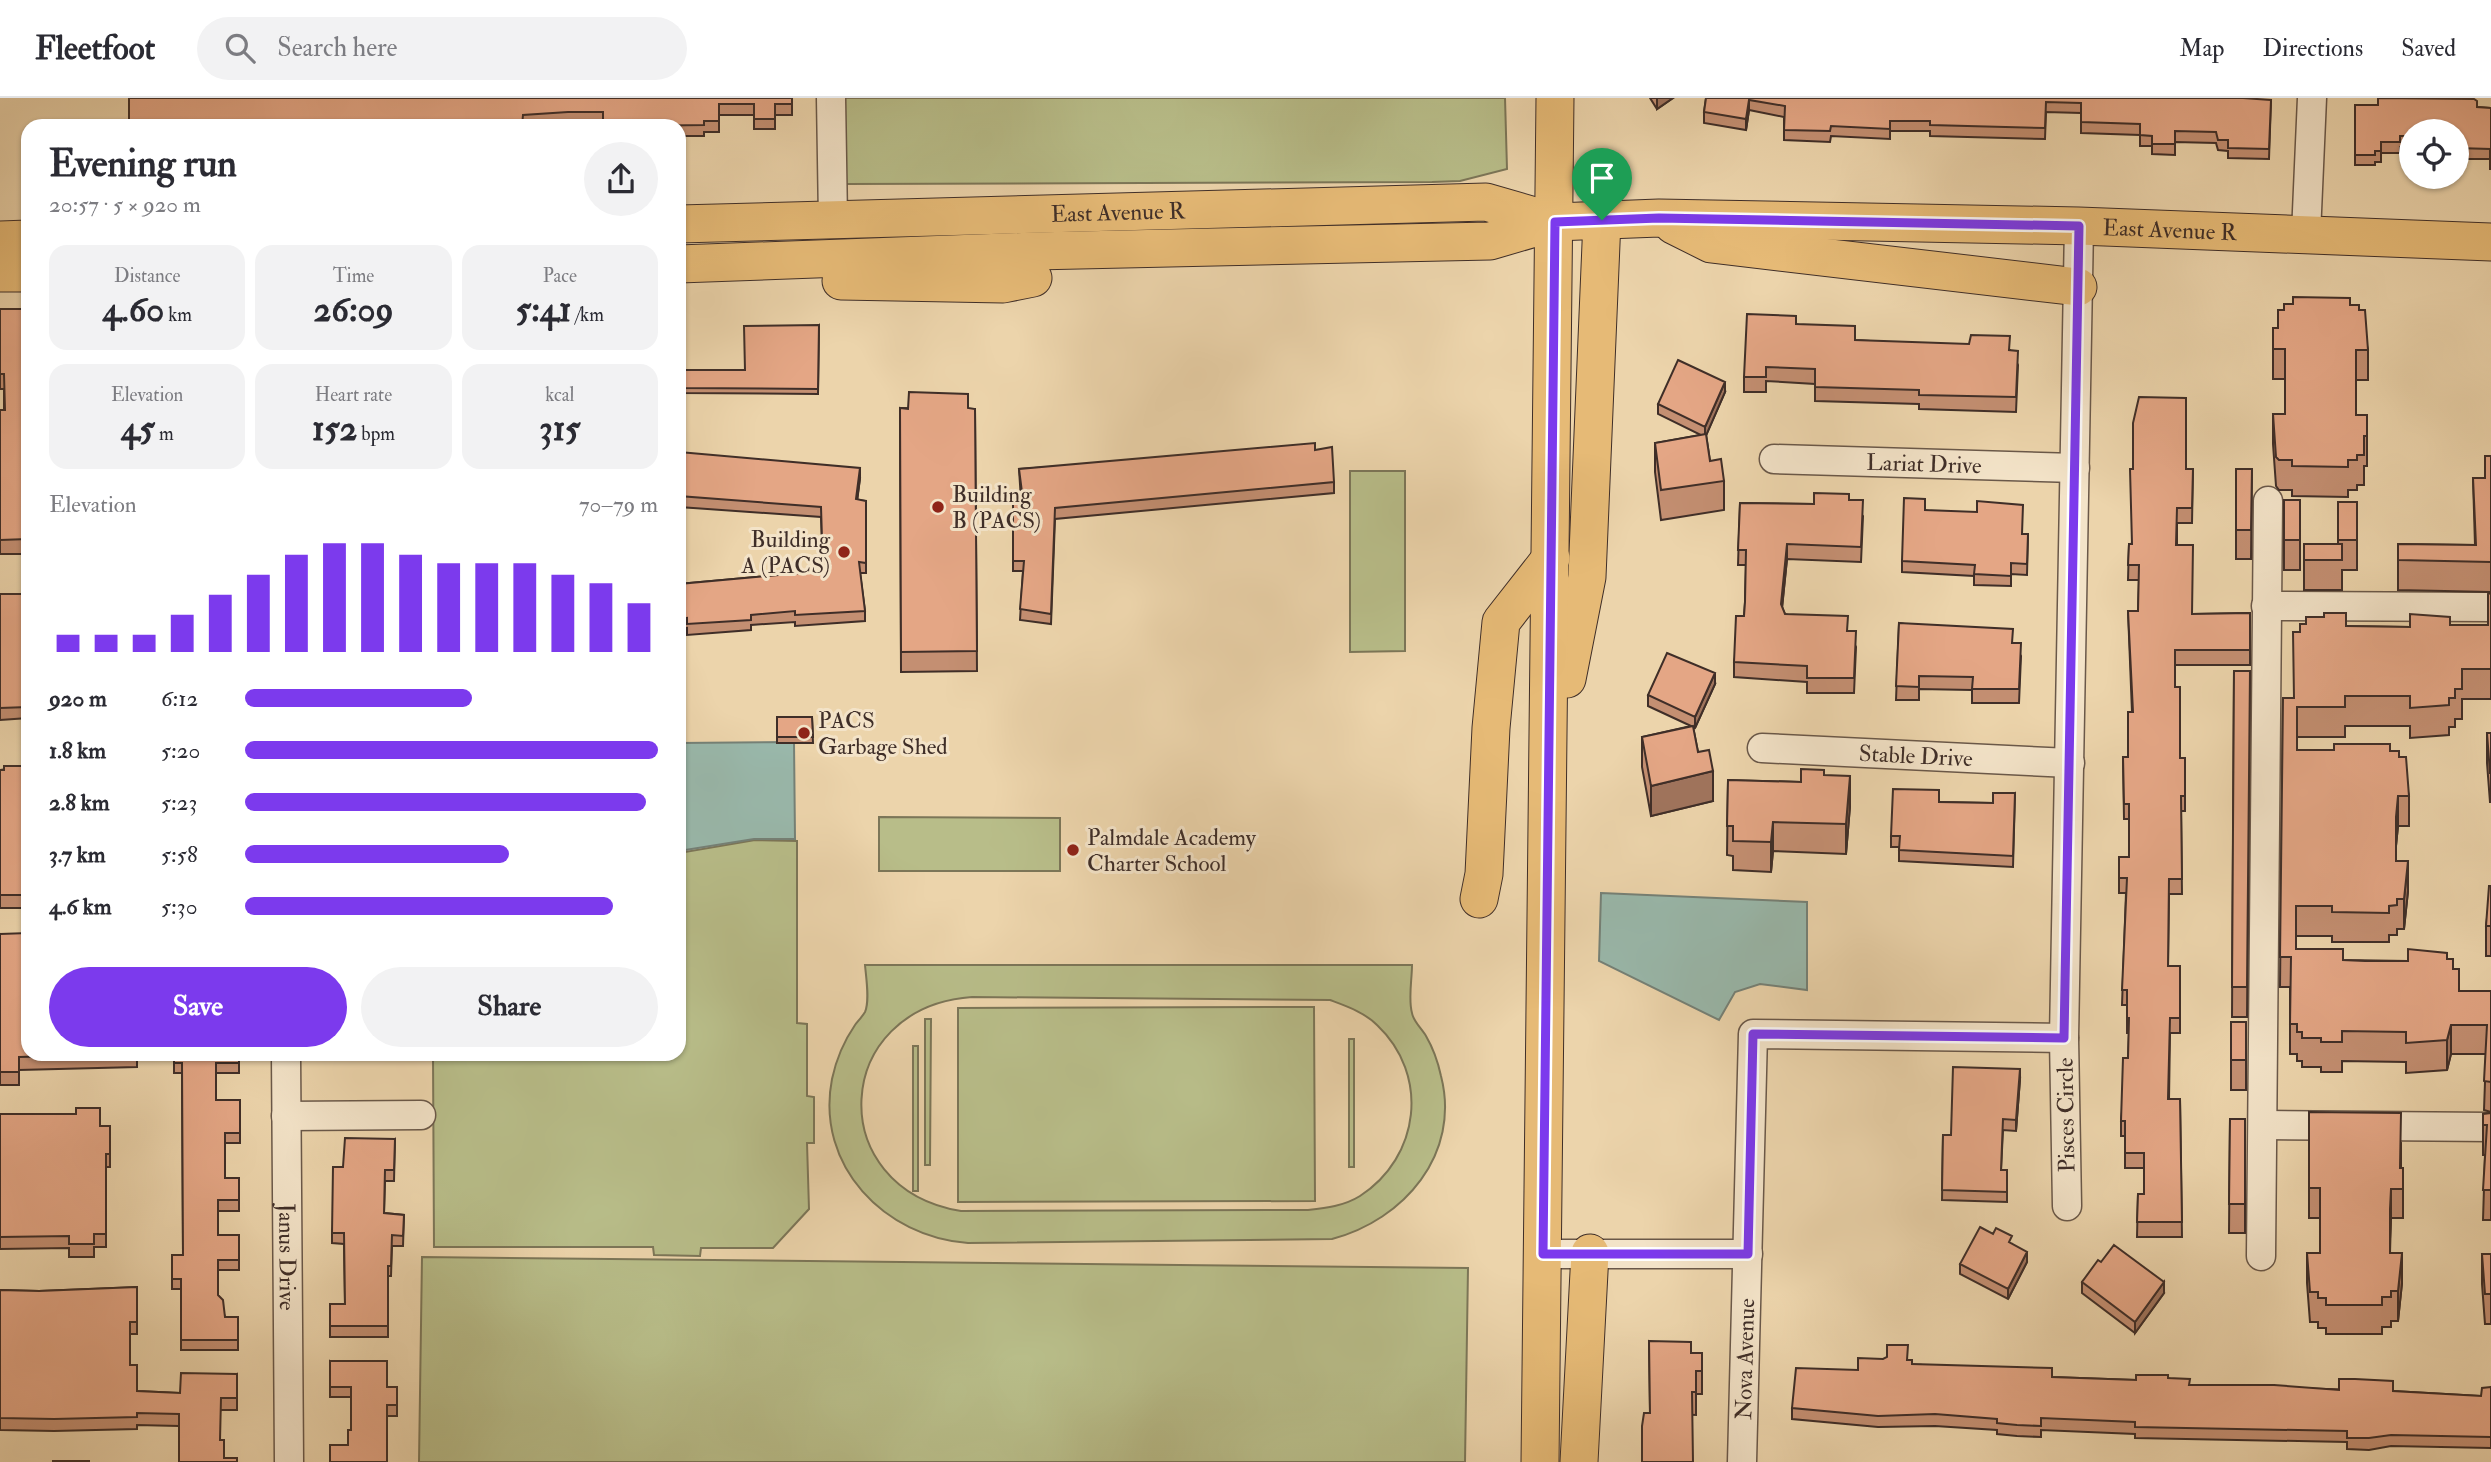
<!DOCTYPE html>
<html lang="en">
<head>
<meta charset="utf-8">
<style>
	body { margin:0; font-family:"IM FELL Double Pica",serif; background:#f2f2f3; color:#2b2b33; height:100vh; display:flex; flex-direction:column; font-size:26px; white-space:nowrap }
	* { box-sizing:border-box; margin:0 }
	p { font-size:23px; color:#7c7c81 }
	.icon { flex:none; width:38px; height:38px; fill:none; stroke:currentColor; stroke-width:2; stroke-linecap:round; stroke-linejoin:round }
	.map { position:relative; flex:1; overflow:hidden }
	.details { position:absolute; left:21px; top:21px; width:665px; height:942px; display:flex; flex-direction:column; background:#fff; border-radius:21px; box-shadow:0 2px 5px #0004 }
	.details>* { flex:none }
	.fabs { position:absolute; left:2399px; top:21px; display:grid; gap:14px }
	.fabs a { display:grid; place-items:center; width:70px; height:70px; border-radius:50%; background:#fff; box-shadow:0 2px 5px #0004; font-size:35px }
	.pin { position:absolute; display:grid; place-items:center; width:60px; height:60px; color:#fff; margin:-72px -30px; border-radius:50% 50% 50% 0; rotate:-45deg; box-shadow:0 0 7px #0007 }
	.pin .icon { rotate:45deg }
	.round { display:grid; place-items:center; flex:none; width:74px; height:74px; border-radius:37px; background:#f2f2f3 }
	.summary { display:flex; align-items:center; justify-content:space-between; height:119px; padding:0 28px }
	h1 { font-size:38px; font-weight:700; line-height:52px }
	.stats { display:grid; grid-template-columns:repeat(3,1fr); gap:10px; height:119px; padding:7px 28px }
	.stats div { display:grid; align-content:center; border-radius:18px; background:#f2f2f3; text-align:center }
	.stats b { font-size:35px; font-weight:700 }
	.stats small { font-size:19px; font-weight:400 }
	.stats p { font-size:19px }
	.chart { height:196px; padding:14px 28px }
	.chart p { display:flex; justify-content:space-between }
	.chart svg { width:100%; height:126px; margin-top:7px; stroke:#7c3aed; stroke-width:6 }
	.cta { display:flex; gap:14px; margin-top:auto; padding:14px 28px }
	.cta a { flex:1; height:80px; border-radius:42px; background:#7c3aed; color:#fff; font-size:28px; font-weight:700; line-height:80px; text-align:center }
	.cta a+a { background:#f2f2f3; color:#2b2b33 }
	ul { padding:0 28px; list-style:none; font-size:23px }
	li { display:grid; grid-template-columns:112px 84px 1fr; align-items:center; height:52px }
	li i { height:18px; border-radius:9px; background:#7c3aed }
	header { display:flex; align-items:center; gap:42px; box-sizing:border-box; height:98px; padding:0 35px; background:#fff; border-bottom:2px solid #e1e1e2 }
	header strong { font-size:33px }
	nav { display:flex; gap:38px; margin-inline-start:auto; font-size:24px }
	.search { width:490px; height:63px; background:#f2f2f3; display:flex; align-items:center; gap:18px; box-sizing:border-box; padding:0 24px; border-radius:38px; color:#7c7c81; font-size:26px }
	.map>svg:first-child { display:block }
	.green { fill:#b8bd89; stroke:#7c7658; stroke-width:2; fill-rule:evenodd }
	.water { fill:#99b8ab; stroke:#758177; stroke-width:2 }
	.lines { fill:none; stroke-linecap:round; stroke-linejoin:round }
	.minor-casing { stroke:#6a5849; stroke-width:31 }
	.major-casing { stroke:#3f2e28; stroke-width:39 }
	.minor { stroke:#f3e3c8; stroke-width:28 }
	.major { stroke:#e6ba76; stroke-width:37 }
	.wall { fill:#c48f72; stroke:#3f2e28; stroke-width:2 }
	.shaded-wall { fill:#a0745d; stroke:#3f2e28; stroke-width:2 }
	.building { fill:#e4a685; stroke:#3f2e28; stroke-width:2 }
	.route-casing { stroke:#fff; stroke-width:14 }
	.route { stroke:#7c3aed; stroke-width:9 }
	.poi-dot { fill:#8f2418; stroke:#f3e3c8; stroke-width:2.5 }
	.labels { text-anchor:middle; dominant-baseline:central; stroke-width:6; stroke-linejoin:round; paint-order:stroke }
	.street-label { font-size:23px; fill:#3f2e28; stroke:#f3e3c8 }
	.poi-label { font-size:23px; fill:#3f2e28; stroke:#f3e3c8; text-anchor:start }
</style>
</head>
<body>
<header>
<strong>Fleetfoot</strong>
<div class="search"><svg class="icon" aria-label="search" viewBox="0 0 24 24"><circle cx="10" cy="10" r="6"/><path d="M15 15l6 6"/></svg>Search here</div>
<nav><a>Map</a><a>Directions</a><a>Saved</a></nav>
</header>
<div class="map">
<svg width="2491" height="1364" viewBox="0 0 2491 1364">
	<rect width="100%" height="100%" fill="#ecd4ab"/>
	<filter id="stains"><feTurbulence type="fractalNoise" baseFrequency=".00286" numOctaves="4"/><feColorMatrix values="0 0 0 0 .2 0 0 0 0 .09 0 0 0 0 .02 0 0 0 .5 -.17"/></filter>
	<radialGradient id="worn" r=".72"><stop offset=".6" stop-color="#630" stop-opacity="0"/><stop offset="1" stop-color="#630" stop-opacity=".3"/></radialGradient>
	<path class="green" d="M844 0H1505L1507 71 1460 83 1432 84 846 86Z
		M1350 373H1405V553L1350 554Z
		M879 719 1060 720V773H879Z
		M755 742 797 743V925L807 926V998L814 999V1045H807L809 1111 773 1150H701L700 1158 654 1157 653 1149H434L433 956H679V755Z
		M865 867H1412C1412 882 1408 901 1412 915 1413 923 1422 931 1426 938 1433 950 1438 964 1441 978 1461 1056 1404 1122 1332 1141L968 1145C885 1139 815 1068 832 981 836 962 844 943 855 927 858 923 862 919 865 914 870 903 866 879 865 867ZM972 899 1330 902C1346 908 1364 914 1377 927 1430 977 1420 1059 1360 1098 1344 1108 1326 1110 1308 1112L961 1113C822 1090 831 909 972 899Z
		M1314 909 1315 1103 958 1104V910Z
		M925 921H931L930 1067H925Z
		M1349 941H1354V1069H1349Z
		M913 948H918V1093H913Z
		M422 1159 1468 1170 1465 1364H419Z"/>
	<path class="water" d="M794 644 795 741H754L679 753V645Z
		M1601 795 1807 804V892L1760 886 1735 894 1719 922 1599 863Z"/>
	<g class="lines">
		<g class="minor-casing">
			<g id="minor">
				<path d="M831 0 833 122"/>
				<path d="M2306 136 2312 0"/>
				<path id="s1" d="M1774 361 2075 370"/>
				<path d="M2266 508 2491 509"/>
				<path id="s2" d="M1762 650 2070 665"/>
				<path id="s3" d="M286 956 289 1364"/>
				<path d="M286 1018 421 1017"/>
				<path d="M2263 1027 2491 1029"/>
				<path d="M2067 1108 2064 940 2079 128"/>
				<path d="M1543 1156H1748"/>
				<path d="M2261 1158 2268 403"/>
				<path id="s4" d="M1742 1364 1753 936 2064 940"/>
			</g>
		</g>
		<g class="major-casing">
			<g id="major">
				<path id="s5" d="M679 126 1486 104 1555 124"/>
				<path d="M1673 127 1711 146 2078 189"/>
				<path d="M0 142 28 141"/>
				<path id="s6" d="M679 166 1034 153 1490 143 1555 124 1659 120 2079 128 2491 144"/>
				<path d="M0 175H28"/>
				<path d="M841 183 1003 186 1033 180"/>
				<path d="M1567 581 1587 479 1602 122"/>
				<path d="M1479 801 1484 776 1491 630 1501 524 1551 460"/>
				<path d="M1540 1364 1555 0"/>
				<path d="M1579 1364 1590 1155"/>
			</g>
		</g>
		<use href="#minor" class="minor"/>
		<use href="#major" class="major"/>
	</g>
	<path class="wall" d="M129 0H792V17H775V31H754V17H719V34H704V38H679V28H603V24H568L523 28H129Z
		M1650 0H1673L1657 11Z
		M1706 0 2271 2 2269 61 2228 60V53L2218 52 2216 45 2175 44V57L2152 56V48H2140V37L2081 35V15L2046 14 2045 41 1930 38V33H1890V41L1831 38 1830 44 1784 42V19L1749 12 1746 32 1704 25V14Z
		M2448 1 2477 9 2491 10V71H2490V61H2457V33H2412V49H2400V55H2381V64H2375V67H2355V7H2378Z
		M2350 207 2359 212 2368 252V282H2356V317H2367V368H2364V387H2357V392H2348V399L2292 398V392H2279L2276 388 2273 346V316H2285V281H2273V230H2278Z
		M0 211H28V456H0V312H4V291H0Z
		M1796 226 1855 242 2010 252 2018 267 2016 314 1919 311V306L1815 303V286L1766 283V294H1744V279Z
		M819 227 818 296 679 295V272H745Z
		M1725 294 1706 337 1710 363 1724 383V412L1661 422 1655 374V345L1701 337 1658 316V306Z
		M900 310 975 311 977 573 901 574Z
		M1315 352 1334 384V395L1055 421 1051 526 1020 522 1023 473H1013V402H1021L1019 371Z
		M679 354 860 380 857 402 866 403V475H860L865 513V523L795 528V524L751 527V532L687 537V530L679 531V486L823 473 821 419 679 409Z
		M2491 358V494L2398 492V446L2475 447 2473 380H2485Z
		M2186 371H2193L2192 425H2177V447L2192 516 2250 515V567H2175V589L2180 660H2185V713H2181L2182 796H2169L2168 868H2180V935H2170L2169 1001H2180L2182 1139H2137L2138 1096H2144V1070H2125V1038H2121V1023L2128 960 2129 935H2127V907H2122L2126 795H2119V759H2129V721H2124L2123 659H2128L2132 614 2128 513H2138L2139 482H2128L2129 446H2131Z
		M2236 371H2252L2251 461H2236Z
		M1849 402 1863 418 1861 464 1787 461 1782 509 1785 516 1848 533 1856 549 1854 595H1807V584L1734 579V564L1744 518 1745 504 1746 467H1738L1740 405 1814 406Z
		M2284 402H2300V472H2284Z
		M2338 404H2357V472H2342V492H2304V446H2338Z
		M1925 412 2022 436H2028L2027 477 2011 476V488L1974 487V478L1902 474V463Z
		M2491 495V601H2462V621H2455V629H2449V637L2410 640V628H2345V639H2297V652L2390 653 2399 659 2409 698V728H2398L2396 748V763L2408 793 2404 831H2397V837H2389V844H2332V838H2296V851L2343 862 2408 863 2447 861 2453 871 2459 893H2491V1014L2484 1012 2486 956H2451L2447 972 2406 975V964L2342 963V974H2321V969H2302V963H2297V956H2290V889H2280L2283 600H2294L2300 534 2346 528 2410 529 2488 527Z
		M0 496H28V620L0 622Z
		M1899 525 2013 545 2021 558 2019 605H1972V592L1919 591V602H1896Z
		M2234 573H2250L2247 919H2232Z
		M1715 586 1695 630 1693 629 1698 654 1713 703 1651 718 1642 669V639L1691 628 1648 608V597Z
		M777 619H812L813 645H777Z
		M2487 635H2491V704H2490L2487 665Z
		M28 668V810H0V672Z
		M1824 677 1850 708 1846 756 1773 753 1771 774 1733 772V758L1727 757 1728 682 1801 684Z
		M2015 695 2013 769 1899 763V749H1891V738L1939 704 1993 705Z
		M2491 788V858H2486V828Z
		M0 836 137 956V969L19 972V987H0Z
		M2231 924H2246V992H2231Z
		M174 956H239V975H216V1002H240V1045H225V1080H239V1113H218V1137H239V1172H218V1197L225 1219H238V1252H181V1191H172V1157H183L182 975H174Z
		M346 956H389V961H346Z
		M2020 981 2016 1033 2003 1032 2001 1072H2007V1104L1942 1102 1943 1037H1951Z
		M2309 1014 2401 1045V1070H2403V1120H2391L2390 1155 2402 1185 2398 1223H2391V1229H2382V1236H2326V1230H2318V1224H2310L2307 1185V1155H2320V1120H2309Z
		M2491 1015V1122H2483L2485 1057H2483V1016Z
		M0 1016 100 1028H110V1069H106V1149H94V1159H69V1150L0 1151Z
		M2230 1021H2245V1135H2229Z
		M395 1041 394 1083H385L384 1115 404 1117 403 1148H392L391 1178H388V1239H330V1206H345L344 1146 332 1145V1135L343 1069Z
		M2012 1146 2027 1164 2008 1201 1960 1176V1166Z
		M2482 1156H2491V1226H2485L2482 1186Z
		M2101 1164 2164 1195 2135 1235 2082 1195V1184Z
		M137 1189V1236H130V1267L137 1293 180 1295 237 1276V1312H221L179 1364V1328L137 1327V1331L54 1333 0 1332V1192L39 1193Z
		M1649 1243 1691 1255H1702V1296H1696V1317L1650 1315Z
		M1883 1261 1908 1262 1912 1266 2052 1279 2136 1282 2168 1280 2189 1287 2393 1293 2481 1298 2491 1289V1350L2391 1348 2369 1352 2347 1351V1344L2135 1340V1336L2041 1332V1339L2017 1338 1997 1336V1332L1935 1328 1878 1329 1792 1321V1310L1858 1272Z
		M330 1263 387 1289H397V1318H387L351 1332V1299H330Z"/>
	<path class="shaded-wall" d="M1657 0H1673L1657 11Z
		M1749 2V12L1746 32V21Z
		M1725 284V294L1705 340V329Z
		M860 370V380L856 412V401Z
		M1787 446V461L1781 521V506Z
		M1715 575V586L1695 630V619Z
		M1713 673V703L1651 718V688Z
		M1850 678V708L1846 756V726Z
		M2398 698V728L2396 748V719Z
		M1773 724V753L1771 774V744Z
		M2408 763V793L2404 831V801Z
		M2451 927V956L2447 972V942Z
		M2020 971V981L2016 1033V1022Z
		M2391 1091V1120L2390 1141V1111Z
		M2027 1154V1164L2008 1201V1191Z
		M2402 1155V1185L2398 1223V1193Z
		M2164 1184V1195L2135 1235V1224Z"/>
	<path class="building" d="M129 0H792V6H775V21H754V6H719V23H704V27L631 28 603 26V14H568L523 17 522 28H396V24L315 25V28H199V24L129 23Z
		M1706 0H2243L2271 2 2269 51 2228 50V42H2218L2216 34 2175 33V46H2152V38L2140 37V26L2081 24V5L2046 4 2045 30 1930 27V23H1890V31L1831 28 1830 33 1784 32 1785 8 1749 2 1746 21 1704 14Z
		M2378 0 2474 1 2477 3V9L2491 10V60H2490V51L2457 50V33H2412V38H2400V44H2381V53H2375V57H2355V7H2378Z
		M2293 199 2350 200V207H2359V212H2365L2368 252H2356V317H2367V338H2364V357H2357V362H2348V369L2292 368V362H2279L2276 359 2273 316H2285V251H2273V230H2278V212H2284V206H2293Z
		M0 211H28V441L0 442V312H5L4 276H0Z
		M1747 216 1796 218V226L1855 228V242L1969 246 1971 237 2010 238 2009 252 2018 253 2016 299 1919 297V292L1815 289V271L1766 269V279H1744Z
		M819 227 818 291 679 290V272H745L744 228Z
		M1678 262 1725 284 1705 329 1658 306Z
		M909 294 968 296V310L975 311 977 553 901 554 900 310 908 311Z
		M2139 299 2186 300V371H2193L2192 410H2177L2176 447H2193L2192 516 2250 515V552H2175V589H2180V660H2185V698H2181L2182 781H2169L2168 868H2180V920H2170L2168 1001H2180L2182 1124H2137L2138 1096H2144V1055H2125V1023H2121L2123 960H2128L2129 920H2127V892H2122L2127 780H2119V759H2129V706H2124L2123 659H2128V614H2133L2128 513H2138L2139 467H2128L2129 446H2132L2130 371H2133V325Z
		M1706 336 1710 363 1721 361 1724 383 1661 392 1655 345Z
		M1315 345V352L1332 349 1334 384 1055 410 1051 516 1020 511 1024 463H1013V402H1023L1019 371Z
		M679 354 860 370 856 401 866 403V465L859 464 865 513 795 517V513L751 517V522L687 526V520L679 521V486L823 473 821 409 679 398Z
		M2485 358H2491V464L2398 462V446L2476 447 2473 380H2485Z
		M2236 371H2252L2251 432H2236Z
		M1814 395 1849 396V402H1863L1861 449 1787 446 1781 506 1785 516 1848 518 1847 533H1856L1854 580H1807V568L1734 564 1736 518H1744L1745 504 1746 452H1738L1740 405 1814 406Z
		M1904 400 1925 401V412L1977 414V403L2023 407 2022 436H2028L2027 466 2011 465V478L1974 476 1975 467 1902 463Z
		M2284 402H2300V442H2284Z
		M2338 404H2357V442H2338Z
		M2304 446H2342V462H2304Z
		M2491 495V571H2462V591H2455V600H2449V607L2410 610V598H2345V609H2297V652H2334V646H2390V653H2399V659H2406L2409 698H2398L2396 719V763H2408L2404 801H2397V807L2389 808V815L2332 814V808H2296V851H2343V862L2365 863H2408V851L2447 855V861H2453V871H2459V893H2491V984L2484 983 2487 927H2451L2447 942 2406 945V934L2342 933V944H2321V940H2302V934H2297V926H2290L2291 859H2280L2283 600H2294L2293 534H2300V526H2306V519H2324V515H2346V528L2410 529V516L2450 519V527H2488V496Z
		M0 496H28V609L0 610Z
		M1899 525 2013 531 2012 545H2021L2019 591H1972L1973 579 1919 578V589L1896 588Z
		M1667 555 1715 575 1695 619 1648 597Z
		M2234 573H2250L2247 889H2232Z
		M777 619H812L813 639H777Z
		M1693 628 1698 654 1709 652 1713 673 1651 688 1642 639Z
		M2487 635H2491V675H2490Z
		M4 668H28V797H0V672H4Z
		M1801 671 1824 672V677L1850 678 1846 726 1773 724 1771 744 1733 743V728H1727L1728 682 1801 684Z
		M1893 691 1939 692V704L1993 705V695H2015L2013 758 1899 752 1900 738H1891Z
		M2489 788H2491V828H2486Z
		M28 835V956H137L19 959V974H0V836Z
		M2231 924H2246V962H2231Z
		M174 956H239V965H216V1002H240V1035H225V1080H239V1102H218V1137H239V1162H218V1197L223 1202 225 1219H238V1242H181V1181H172V1157H183L182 965H174Z
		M1953 969 2020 971 2016 1022 2003 1021 2001 1072H2007V1094L1942 1092 1943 1037H1951Z
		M76 1010H100V1028H110V1056H106V1136H94V1146H69V1138L0 1139V1016H76Z
		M2309 1014 2401 1015 2400 1070H2403V1091H2391L2390 1111V1155H2402L2398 1193H2391V1199H2382V1207H2326V1200H2318V1194H2310L2307 1155H2320V1090H2309Z
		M2491 1015V1092H2483L2487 1027H2483V1016Z
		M2230 1021H2245V1106H2229Z
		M345 1040 395 1041 394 1072H385L384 1115 404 1117 403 1138 392 1137 391 1168H388V1228H330V1206H345L344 1135H332L333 1069H343Z
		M1980 1129 1993 1136 1996 1130 2012 1138 2009 1144 2027 1154 2008 1191 1960 1166Z
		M2114 1147 2164 1184 2135 1224 2082 1184 2098 1162 2101 1164Z
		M2482 1156H2491V1196H2485Z
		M137 1189V1224H130V1267H137V1293L180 1295 181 1275 237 1276V1300H221L220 1342H224V1360H237V1364H179V1316L137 1315V1319L54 1321 0 1320V1192L39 1193Z
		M1649 1243 1691 1244V1255H1702V1273H1696V1294H1692L1693 1364H1642V1328L1644 1315H1650Z
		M1887 1247H1908L1907 1262H1912V1266L2052 1270V1279L2136 1282V1277H2168V1280L2190 1281 2189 1287H2274L2339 1292V1281H2355L2393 1283V1293L2481 1298 2482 1290 2491 1289V1339L2391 1337 2369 1340H2347V1333L2135 1329V1324L2041 1320V1328L2017 1327 1997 1325V1321L1935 1316 1878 1318 1792 1310 1796 1270 1858 1272V1260L1883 1261 1887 1259Z
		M330 1263H387V1289H397V1307H387V1364H330V1347H348V1332H351V1289H330Z
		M53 1363H89V1364H53Z"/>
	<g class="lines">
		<g class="route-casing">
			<path id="route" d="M1659 120 2079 128 2064 940 1753 936 1748 1156H1543L1555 124Z"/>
		</g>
		<use href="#route" class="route"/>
	</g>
	<g class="poi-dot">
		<circle cx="938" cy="409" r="7"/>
		<circle cx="844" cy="454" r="7"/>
		<circle cx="804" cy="635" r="7"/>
		<circle cx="1073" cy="752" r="7"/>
	</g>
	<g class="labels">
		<g class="street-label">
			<text stroke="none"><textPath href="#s5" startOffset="439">East Avenue R</textPath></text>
			<text stroke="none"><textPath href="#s6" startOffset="1494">East Avenue R</textPath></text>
			<text stroke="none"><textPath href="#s1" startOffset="150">Lariat Drive</textPath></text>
			<text stroke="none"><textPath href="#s2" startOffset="154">Stable Drive</textPath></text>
			<text transform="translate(2066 1017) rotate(-91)">Pisces Circle</text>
			<text stroke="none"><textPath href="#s3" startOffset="203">Janus Drive</textPath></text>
			<text stroke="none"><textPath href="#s4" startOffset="103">Nova Avenue</textPath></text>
		</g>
		<g class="poi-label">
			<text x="952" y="396">Building<tspan x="952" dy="26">B (PACS)</tspan></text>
			<text x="830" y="441" text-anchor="end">Building<tspan x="830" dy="26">A (PACS)</tspan></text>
			<text x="818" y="622">PACS<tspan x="818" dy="26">Garbage Shed</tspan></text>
			<text x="1087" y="739">Palmdale Academy<tspan x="1087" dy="26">Charter School</tspan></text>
		</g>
	</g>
	<rect width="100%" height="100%" filter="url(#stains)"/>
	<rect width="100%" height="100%" fill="url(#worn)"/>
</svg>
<div class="fabs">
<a><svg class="icon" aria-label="locate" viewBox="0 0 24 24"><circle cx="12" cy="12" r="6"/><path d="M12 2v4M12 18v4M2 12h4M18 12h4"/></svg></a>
</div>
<div class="pin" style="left:1602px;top:122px;background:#1e9e55"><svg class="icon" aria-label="arrive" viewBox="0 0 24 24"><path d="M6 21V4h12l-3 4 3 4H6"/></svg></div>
<section class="details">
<div class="summary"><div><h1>Evening run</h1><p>20:57 · 5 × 920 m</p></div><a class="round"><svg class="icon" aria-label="share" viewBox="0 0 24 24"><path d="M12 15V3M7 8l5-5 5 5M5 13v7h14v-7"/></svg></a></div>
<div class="stats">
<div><p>Distance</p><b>4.60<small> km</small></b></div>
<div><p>Time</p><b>26:09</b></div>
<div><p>Pace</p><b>5:41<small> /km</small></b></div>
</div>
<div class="stats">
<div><p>Elevation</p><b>45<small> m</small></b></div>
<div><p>Heart rate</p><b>152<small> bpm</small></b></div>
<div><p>kcal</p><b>315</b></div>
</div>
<div class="chart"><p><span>Elevation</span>70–79 m</p>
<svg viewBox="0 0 160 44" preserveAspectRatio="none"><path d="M5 44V38M15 44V38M25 44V38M35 44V31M45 44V24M55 44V17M65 44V10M75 44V6M85 44V6M95 44V10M105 44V13M115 44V13M125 44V13M135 44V17M145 44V20M155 44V27"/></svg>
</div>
<ul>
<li><b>920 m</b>6:12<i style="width:55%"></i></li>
<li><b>1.8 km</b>5:20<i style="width:100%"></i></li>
<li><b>2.8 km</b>5:23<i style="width:97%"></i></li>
<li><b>3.7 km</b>5:58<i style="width:64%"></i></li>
<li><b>4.6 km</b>5:30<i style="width:89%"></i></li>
</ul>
<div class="cta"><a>Save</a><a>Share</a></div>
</section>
</div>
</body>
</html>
